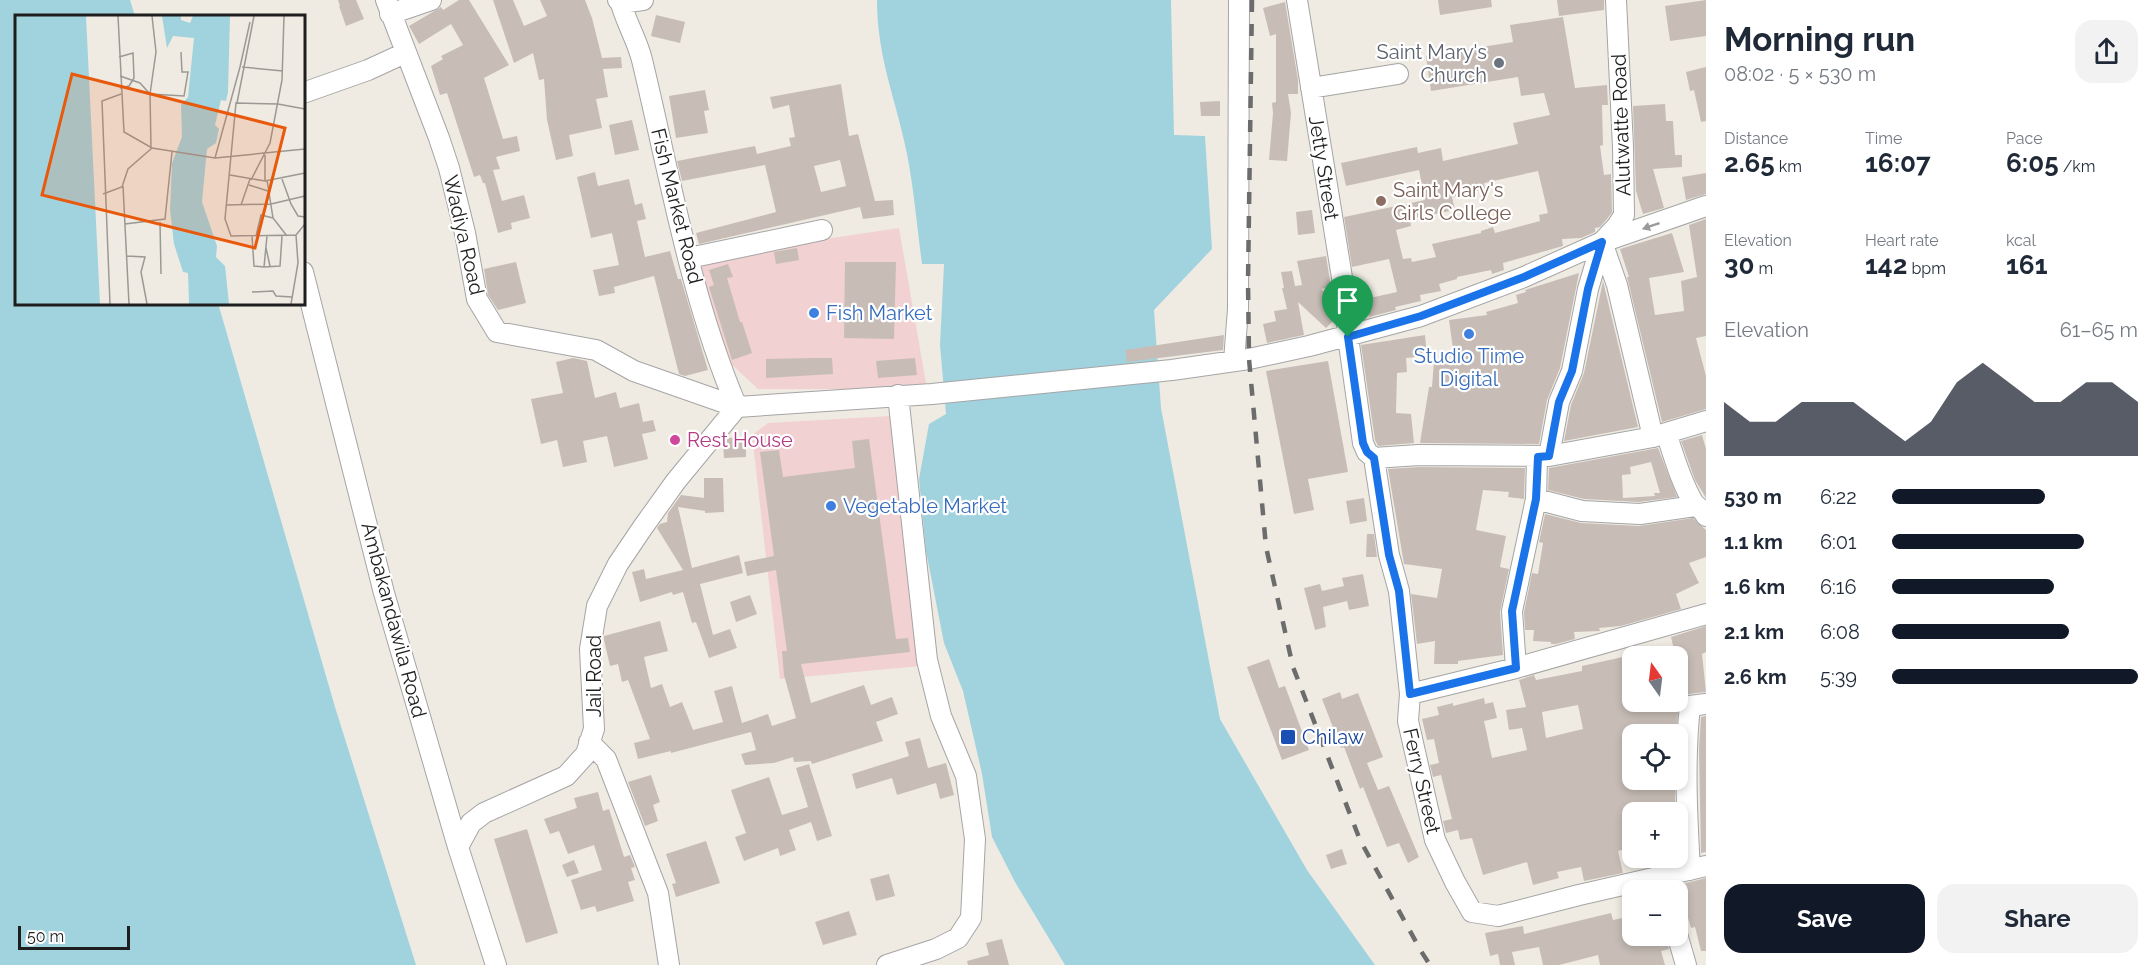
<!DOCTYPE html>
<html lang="en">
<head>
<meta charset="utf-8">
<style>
	body { margin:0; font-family:Raleway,sans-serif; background:#f2f2f3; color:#1f2937; height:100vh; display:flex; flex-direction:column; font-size:22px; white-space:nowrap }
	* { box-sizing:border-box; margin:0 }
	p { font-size:20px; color:#747a83 }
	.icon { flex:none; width:33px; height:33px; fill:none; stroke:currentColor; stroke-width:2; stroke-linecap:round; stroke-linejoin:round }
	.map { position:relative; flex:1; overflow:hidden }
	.sheet { display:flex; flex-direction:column; background:#fff; width:450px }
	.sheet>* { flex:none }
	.needle { width:39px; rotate:346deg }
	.controls { position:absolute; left:1622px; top:646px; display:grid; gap:12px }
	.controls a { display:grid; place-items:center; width:66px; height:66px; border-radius:12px; background:#fff; box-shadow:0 3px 9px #0003; font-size:30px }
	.scale { position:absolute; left:18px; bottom:15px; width:112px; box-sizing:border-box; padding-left:6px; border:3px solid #1e1e1e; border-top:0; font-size:16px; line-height:21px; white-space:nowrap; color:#1e1e1e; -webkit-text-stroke:4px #fff; paint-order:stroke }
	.pin { position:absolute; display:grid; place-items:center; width:51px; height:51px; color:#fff; margin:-62px -26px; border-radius:50% 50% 50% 0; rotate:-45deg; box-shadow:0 0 6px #0007 }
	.pin .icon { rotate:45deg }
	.round { display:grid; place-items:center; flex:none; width:63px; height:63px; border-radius:18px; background:#f2f2f3 }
	.overview { display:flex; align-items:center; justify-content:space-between; height:102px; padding:0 18px }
	h1 { font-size:33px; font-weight:700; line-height:45px }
	.metrics { display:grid; grid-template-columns:repeat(3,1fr); gap:9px; height:102px; padding:6px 18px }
	.metrics div { display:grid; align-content:center }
	.metrics b { font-size:26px; font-weight:700 }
	.metrics small { font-size:16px; font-weight:400 }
	.metrics p { font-size:16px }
	.chart { height:168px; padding:12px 18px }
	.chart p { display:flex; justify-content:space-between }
	.chart svg { width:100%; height:108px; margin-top:6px; fill:#111827; opacity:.7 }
	.button { display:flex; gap:12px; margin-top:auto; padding:12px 18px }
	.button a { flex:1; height:69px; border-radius:18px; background:#111827; color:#fff; font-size:24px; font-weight:700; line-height:69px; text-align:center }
	.button a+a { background:#f2f2f3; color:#1f2937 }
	ul { padding:0 18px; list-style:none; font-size:20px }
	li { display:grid; grid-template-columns:96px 72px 1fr; align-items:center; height:45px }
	li i { height:15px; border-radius:8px; background:#111827 }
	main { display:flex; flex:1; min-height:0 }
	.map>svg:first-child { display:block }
	.commercial { fill:#f1d1d1 }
	.water { fill:#a1d3df }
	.building { fill:#c7bdb6; fill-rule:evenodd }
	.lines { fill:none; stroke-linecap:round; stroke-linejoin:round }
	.minor-casing { stroke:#a5a5a5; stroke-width:22 }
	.minor { stroke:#fff; stroke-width:20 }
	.rail { stroke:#6c6c6c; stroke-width:4.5; stroke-dasharray:12 12; stroke-linecap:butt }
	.oneway { fill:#9a9a9a }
	.route-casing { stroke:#fff; stroke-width:12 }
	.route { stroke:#1a73e8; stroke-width:8 }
	.worship-dot { fill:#6b7280; stroke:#fff; stroke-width:2 }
	.education-dot { fill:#8d6e63; stroke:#fff; stroke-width:2 }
	.shop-dot { fill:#3f7fe0; stroke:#fff; stroke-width:2 }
	.hotel-dot { fill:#d1479c; stroke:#fff; stroke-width:2 }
	.transit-dot { fill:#1a4fb4; stroke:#fff; stroke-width:2 }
	.labels { text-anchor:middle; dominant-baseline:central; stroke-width:4.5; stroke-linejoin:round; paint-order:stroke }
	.worship-label { font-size:20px; fill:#5b616d; stroke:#fff; text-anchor:end }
	.street-label { font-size:20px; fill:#1e1e1e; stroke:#fff }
	.education-label { font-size:20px; fill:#785e54; stroke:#fff; text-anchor:start }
	.shop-label { font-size:20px; fill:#366cbe; stroke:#fff; text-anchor:start }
	.hotel-label { font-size:20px; fill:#b23c85; stroke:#fff; text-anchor:start }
	.transit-label { font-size:20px; fill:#164399; stroke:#fff; text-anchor:start }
	.inset-road { fill:none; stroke:#9b9994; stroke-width:1.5 }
	.view { fill:#e8590c; fill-opacity:0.15; stroke:#e8590c; stroke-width:3 }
	.inset-edge { fill:none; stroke:#1e1e1e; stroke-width:3 }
</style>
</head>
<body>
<main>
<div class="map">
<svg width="1706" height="965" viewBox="0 0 1706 965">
	<rect width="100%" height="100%" fill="#efebe3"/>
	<path class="commercial" d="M899 228 927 389H758L729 362 699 267 772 247Z
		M891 416 920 666 780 679 752 435 768 423Z"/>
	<path class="water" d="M0 0H130L135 16H16V303H218L335 707 416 965H0Z
		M877 0H1171L1174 135 1205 136 1212 249 1154 310 1161 408 1220 719 1307 870 1375 965H1065L1015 882 992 837 982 774 963 691 944 643 926 551 919 479 929 424 946 414 940 345 944 264H922C917 227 914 190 907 154 896 99 877 58 877 0Z"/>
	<path class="building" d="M338 0H356L364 19 346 26 339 6H340Z
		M459 0H469L509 65 484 78 503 139 517 136 520 151 496 157 500 169 493 170 502 201 524 195 530 218 511 223 512 229 498 233 485 183H483L480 175 474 177 447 93 440 95 431 66 443 59 441 56 463 45 451 24 419 44 409 26 441 7 443 10Z
		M493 0H513L524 26 547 16 540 0H585L592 18 602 58 621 57 622 68 603 69 608 97 596 99 602 128 569 135 573 156 556 160 547 120 544 79 539 80 533 53 514 63Z
		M1438 0H1491L1492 7 1440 15Z
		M1557 0H1604V10L1559 16Z
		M1706 0V36L1670 41 1665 6Z
		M1285 2 1298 80V94H1288L1291 113 1287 161 1269 160 1273 113 1272 103 1276 102V34L1270 36 1263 8Z
		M656 15 685 22 680 43 651 36Z
		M1563 17 1575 88 1607 85 1608 105H1602L1603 145 1600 146 1604 175 1611 174 1612 212 1607 219 1600 227 1595 228V232L1581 238 1562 239 1563 246 1503 263 1504 270 1492 274 1491 270 1457 277V279L1439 284 1441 291 1420 295 1421 301 1395 307 1396 310 1369 317 1365 299 1397 292 1389 259 1352 267 1344 217 1425 200 1419 170 1346 186 1341 163 1417 147 1418 153 1441 148 1443 161 1518 144 1513 123 1550 115 1544 93 1521 96 1518 77 1431 91 1426 56 1513 42 1510 25ZM1538 171 1548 213 1539 215 1540 221 1495 233 1493 227 1481 231V233L1432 244 1436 257 1412 262 1411 258 1403 259 1396 230 1411 226 1410 219 1455 210 1452 197 1485 189 1484 183Z
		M1706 67V121L1701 122 1694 90 1690 91 1686 72Z
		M841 84 849 136 858 134 875 201 893 200 894 215 863 219 860 207 699 244 696 233 776 212 765 165 682 181 677 161 755 146 757 154 791 146 789 138 795 137 789 105 773 109 770 97ZM840 160 846 186 821 192 814 166Z
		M705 90 709 110 704 111 708 133 676 138 669 96Z
		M1220 101V116H1201L1200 102Z
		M1665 104 1666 121H1673L1675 155H1682V167L1653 169 1664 208 1643 214 1636 191 1633 106Z
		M632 120 639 150 615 155 609 125Z
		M595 172 598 186 629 179 635 205 642 203 646 219 637 221 645 257 670 251 678 279H681L708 370 685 376 679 374 654 276 614 287 615 293 599 296 593 270 619 265 612 233 591 238 577 177Z
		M1706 173V194L1686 200 1682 177Z
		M1312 210 1315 233 1298 235 1296 212Z
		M1706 219V336L1696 338 1706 376V409L1662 422 1627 277H1629L1620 249 1672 233 1684 272 1649 278 1655 315 1684 311 1681 281 1697 277 1689 225Z
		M797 248 799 260 776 264 774 252Z
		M1326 256 1331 287 1321 289 1333 300 1335 319 1326 328 1298 302 1304 335 1267 343 1263 324 1276 321 1274 311 1287 309 1282 288H1284L1281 272 1292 271 1295 286 1302 285 1297 261Z
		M516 262 526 303 498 310 488 295 484 269Z
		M845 262H896L894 339 844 338Z
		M728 264 733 277 727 278 740 322H742L752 353 732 360 709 287 714 285 709 270Z
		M1579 273 1560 368 1547 400 1539 444 1420 443 1429 387H1432L1434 361 1455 363 1449 320 1487 315 1486 312 1518 303 1516 295 1526 292 1525 290Z
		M1603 281 1638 427 1564 441 1571 405 1584 373Z
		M1224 335 1223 350 1127 362 1125 350Z
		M1425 335 1427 356 1406 358 1407 372 1397 373 1396 413 1411 414 1414 443 1378 446 1375 440 1361 345Z
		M573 358 587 361 595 398 616 392 620 408 639 403 643 422 653 420 656 431 642 434 648 459 614 467 607 436 583 441 587 462 563 467 557 440 541 444 531 399 563 393 556 362Z
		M812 358H832L833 374 766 378V359Z
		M915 358 917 375 878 378 876 361Z
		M1328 361 1348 472 1308 479 1314 510 1294 514 1266 371Z
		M1702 435 1706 449V498L1695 480 1681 441Z
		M746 437V457L724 458 723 443 727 438Z
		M869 439 896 639 908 638 910 652 801 664 811 703 864 685 871 705 892 697 898 714 876 722 883 741 812 764 811 761 794 762 793 757 774 763 745 765 741 754 756 750 751 732 671 753V751L638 759 634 743 650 739 628 680 622 682 618 664 610 666 604 640V636L660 621 668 651 644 657 651 688 662 684 670 707 682 702 693 730 723 722 714 691 732 686 742 723 768 714 772 726 796 718 784 675 782 651H787L776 570 747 576 744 562 774 556 760 452 779 450 783 477 855 468 852 441Z
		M1658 448 1677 497 1639 502 1584 499 1548 490 1549 468ZM1651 462 1660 493H1654L1655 496 1623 498 1622 475 1631 474 1630 467Z
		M1419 467 1525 468 1524 499 1508 497 1509 492 1483 490 1476 530 1506 536 1500 567 1509 569 1500 612 1503 655 1458 661V664H1434L1435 641 1417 644 1411 594 1437 598 1442 569 1404 564 1388 469Z
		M704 478H723L724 512 705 513V511L678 507 692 568 739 555 743 573 700 584 713 635 730 629 737 648 709 658 696 622 692 623 683 592 673 595 672 592 640 602 632 572 644 569 646 579 683 570 657 528 660 524 667 522 668 513 681 495 704 498Z
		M1364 498 1367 521 1350 524 1346 501Z
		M1545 514 1581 523 1639 526 1693 518 1706 530V557L1689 563 1699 583 1676 594 1681 609 1621 626 1599 628 1600 631 1574 632 1575 639 1556 644H1551V642L1533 641 1534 630H1525L1524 612 1532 573 1538 574 1543 543 1539 542Z
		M1367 534H1374L1377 557H1366Z
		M1363 574 1369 606 1349 610 1347 601 1323 607 1326 627 1315 630 1304 588 1320 584 1322 591 1344 586 1342 578Z
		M750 595 757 614 736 622 730 602Z
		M1706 626V652L1702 654 1706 692 1689 694 1681 698 1677 673V657H1674L1675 654 1671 637Z
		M1632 655V702H1640L1642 709 1679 702 1676 735H1662V731L1648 735H1632V780H1675V813H1632V847L1618 851 1623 873 1584 881 1581 867 1557 872 1559 878 1533 885 1527 862 1483 875 1472 838 1460 840 1458 830 1446 833 1443 821 1452 819 1441 775 1433 777 1430 765 1439 763 1434 739 1427 740 1422 719 1439 715 1437 707 1453 703V706L1484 698 1485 704 1493 702 1497 718 1484 721 1492 758 1527 750 1522 728 1509 730 1506 710 1526 707 1519 680 1534 675 1536 680 1582 671V666ZM1578 705 1583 729 1546 738 1542 712Z
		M1269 659 1279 688 1285 686 1309 750 1282 760 1247 667Z
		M1340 692 1342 699 1358 693 1383 757 1367 763 1378 790 1389 786 1419 857 1408 863 1399 843 1387 847 1363 787 1360 789 1344 747 1341 748 1322 699Z
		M1706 716V852L1701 853 1699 748 1701 717Z
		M920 738 928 768 946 763 954 795 940 799 936 783 897 795 892 778 856 789 852 774 909 756 905 742Z
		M809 764 832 836 817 841 811 822 789 830 796 850 780 856 778 848 744 861 735 837 746 833 731 790 769 777 782 815 808 807 796 768Z
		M651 775 660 802 653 805 658 821 645 826 628 782Z
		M598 792 603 811 609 809 624 857 630 855 635 867 631 868 635 880 628 882 634 901 597 912 595 906 581 910 571 880 602 870 594 845 568 854 559 831 550 834 544 819 577 808 574 798Z
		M527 829 558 933 526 943 494 839Z
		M706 841 720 883 676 897 672 884 676 883 666 854Z
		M1342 849 1347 864 1331 869 1326 855Z
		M1653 858H1677V860L1646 867 1644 860Z
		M574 860 579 873 567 877 562 865Z
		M889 874 895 896 876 901 870 879Z
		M1706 878V951H1701L1695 927 1691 928 1682 897 1678 898 1674 886Z
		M849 911 857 935 823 945 815 922Z
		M1611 913 1613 920 1627 917 1630 928H1632V936H1665L1669 949 1661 951 1665 965H1600L1598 955 1559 965H1543L1539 947 1512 952 1515 965H1500L1498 954 1490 956 1485 933 1523 926 1524 934Z
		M1002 939 1009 965H968L967 961 989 955 986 943Z"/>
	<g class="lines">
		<g class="minor-casing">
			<path id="minor" d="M386 0 439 138 449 168 465 233 477 299 497 332 596 350 634 371 737 407 932 394 1172 370 1249 359 1309 346 1421 316 1524 277 1602 242 1706 206
				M618 0 621 3 643 0
				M620 0C625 21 637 39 642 60 670 176 690 297 737 407
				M1297 0 1345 296 1348 337 1363 443 1367 452 1374 458 1389 555 1399 591 1410 694 1408 721 1435 840 1455 882 1472 912 1498 916 1579 895 1706 866
				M390 14 431 0
				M1311 88 1398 74
				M303 93 368 70 405 53
				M1602 242 1617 285 1653 437
				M689 258 822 230
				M303 272 384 593 458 847 496 965
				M1234 361 1238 309 1239 0
				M1666 433C1674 456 1680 480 1693 502 1697 508 1703 509 1706 516
				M1549 456 1559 402 1572 371 1588 289 1602 242 1617 226 1624 215 1623 147 1616 0
				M1374 458 1419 455 1549 456 1653 437 1706 421
				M1536 499 1582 511 1640 514 1695 506
				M1516 668 1512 611 1536 499 1537 457
				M1410 694 1516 668 1706 614
				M589 742 606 759 658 893 669 965
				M458 847 471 823 484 813 566 776 586 754 594 729 590 649 597 606 618 564 643 527 676 481 737 407
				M1690 870C1687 815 1684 761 1690 706L1706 704
				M1677 934 1686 965
				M887 965 936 949 958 938 971 918 975 839 966 776 941 716 927 660 898 395"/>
		</g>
		<use href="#minor" class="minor"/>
		<path class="rail" d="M1252 0 1248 281 1249 359 1266 547 1293 667 1360 840 1421 951 1430 965"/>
	</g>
	<defs><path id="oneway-solid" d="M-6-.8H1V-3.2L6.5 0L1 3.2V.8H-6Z" transform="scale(1.5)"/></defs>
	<use class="oneway" href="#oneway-solid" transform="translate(1651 226) rotate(161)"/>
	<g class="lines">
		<g class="route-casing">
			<path id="route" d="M1602 242 1588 289 1572 371 1559 402 1549 456 1538 457 1536 499 1512 611 1516 668 1410 694 1399 591 1389 555 1374 458 1367 452 1363 443 1348 337 1421 316 1524 277Z"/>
		</g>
		<use href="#route" class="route"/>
	</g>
	<circle class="worship-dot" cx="1499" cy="63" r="6"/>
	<circle class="education-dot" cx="1381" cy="201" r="6"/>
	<g class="shop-dot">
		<circle cx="814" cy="313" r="6"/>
		<circle cx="1469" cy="334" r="6"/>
		<circle cx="831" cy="506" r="6"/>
	</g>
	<circle class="hotel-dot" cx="675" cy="440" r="6"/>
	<rect class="transit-dot" x="1280" y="729" width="16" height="16" rx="3"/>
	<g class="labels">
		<g class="worship-label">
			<text x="1487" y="52">Saint Mary's<tspan x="1487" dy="23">Church</tspan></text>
		</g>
		<g class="street-label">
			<text transform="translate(1621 125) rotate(-92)">Alutwatte Road</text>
			<text transform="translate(1324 168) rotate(81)">Jetty Street</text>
			<text transform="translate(677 206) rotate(76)">Fish Market Road</text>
			<text transform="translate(464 235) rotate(77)">Wadiya Road</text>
			<text transform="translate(394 620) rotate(75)">Ambakandawila Road</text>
			<text transform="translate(594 676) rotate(-90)">Jail Road</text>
			<text transform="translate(1422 781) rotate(77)">Ferry Street</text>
		</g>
		<g class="education-label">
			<text x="1393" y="190">Saint Mary's<tspan x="1393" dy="23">Girls College</tspan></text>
		</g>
		<g class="shop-label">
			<text x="826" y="313">Fish Market</text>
			<text x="1469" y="356" text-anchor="middle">Studio Time<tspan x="1469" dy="23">Digital</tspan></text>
			<text x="843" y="506">Vegetable Market</text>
		</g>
		<g class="hotel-label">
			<text x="687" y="440">Rest House</text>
		</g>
		<g class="transit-label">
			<text x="1302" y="737">Chilaw</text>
		</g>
	</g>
	<g transform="translate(15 15)">
		<rect width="290" height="290" fill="#efebe3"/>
		<path d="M0 1H71L85 289H0ZM147 1H166V5L175 8 178 1H215L213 77 211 86 206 85 200 110 204 114 201 128 192 134 187 187 202 231 201 242 210 251 214 289H174L173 258 168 257 159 229 155 195 157 148 167 122 166 90 173 82 179 23 158 21 152 33Z" fill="#a1d3df"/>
		<path class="inset-road" d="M103 1 109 117 137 133 200 143 290 134M104 42 118 38 119 63 114 71 105 73M225 52 235 7M227 52 268 56M105 61 125 68 135 79 169 81 173 57H167L166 37M222 88 239 1M290 94 263 89 221 88 210 204 216 221 281 220 290 209M136 133 135 79 141 37 137 1M250 140V166M200 143 225 52M215 160 250 166 290 158M267 164 276 189 283 201 290 202M236 165 255 128 267 65 269 1M252 165 258 203 272 221M234 170 253 176M108 171 114 289M88 179 107 172 113 154 137 133M212 190 256 189 290 181M226 190 235 164M145 207 146 259M110 209 150 204 157 137M237 221 239 251 249 252 265 251 267 221M241 221 246 200 258 203M251 233 255 251M112 241 130 242 126 257 132 289M249 252 252 221M237 277 258 276 261 281 277 282M95 289 87 86 106 79M276 289 283 248 281 220"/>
		<path class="view" d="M57 59 270 113 240 233 27 180Z"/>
		<rect width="290" height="290" class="inset-edge"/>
	</g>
</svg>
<div class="controls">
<a><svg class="needle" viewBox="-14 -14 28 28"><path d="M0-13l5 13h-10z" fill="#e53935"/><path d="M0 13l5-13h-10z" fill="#747a83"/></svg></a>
<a><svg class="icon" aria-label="locate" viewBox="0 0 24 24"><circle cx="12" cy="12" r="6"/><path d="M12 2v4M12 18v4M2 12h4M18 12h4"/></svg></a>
<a>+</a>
<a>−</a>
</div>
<div class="scale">50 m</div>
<div class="pin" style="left:1348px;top:337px;background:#1e9e55"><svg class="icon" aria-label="arrive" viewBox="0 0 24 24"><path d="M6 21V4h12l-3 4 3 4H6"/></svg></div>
</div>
<section class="sheet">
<div class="overview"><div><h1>Morning run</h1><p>08:02 · 5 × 530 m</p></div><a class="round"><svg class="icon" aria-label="share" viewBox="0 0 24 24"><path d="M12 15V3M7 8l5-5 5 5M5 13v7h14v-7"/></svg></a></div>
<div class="metrics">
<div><p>Distance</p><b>2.65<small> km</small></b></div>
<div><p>Time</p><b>16:07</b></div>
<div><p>Pace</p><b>6:05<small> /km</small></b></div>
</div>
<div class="metrics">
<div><p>Elevation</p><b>30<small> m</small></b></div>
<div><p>Heart rate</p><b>142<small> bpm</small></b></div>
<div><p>kcal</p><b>161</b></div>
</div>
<div class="chart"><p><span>Elevation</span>61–65 m</p>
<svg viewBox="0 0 160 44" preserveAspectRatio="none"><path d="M0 44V22L10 30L20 30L30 22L40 22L50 22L60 30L70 38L80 30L90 14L100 6L110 14L120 22L130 22L140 14L150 14L160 22V44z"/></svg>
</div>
<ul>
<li><b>530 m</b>6:22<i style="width:62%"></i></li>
<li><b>1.1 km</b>6:01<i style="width:78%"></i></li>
<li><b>1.6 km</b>6:16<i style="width:66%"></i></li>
<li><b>2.1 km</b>6:08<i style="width:72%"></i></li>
<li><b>2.6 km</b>5:39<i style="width:100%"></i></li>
</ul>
<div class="button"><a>Save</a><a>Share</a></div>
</section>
</main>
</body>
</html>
